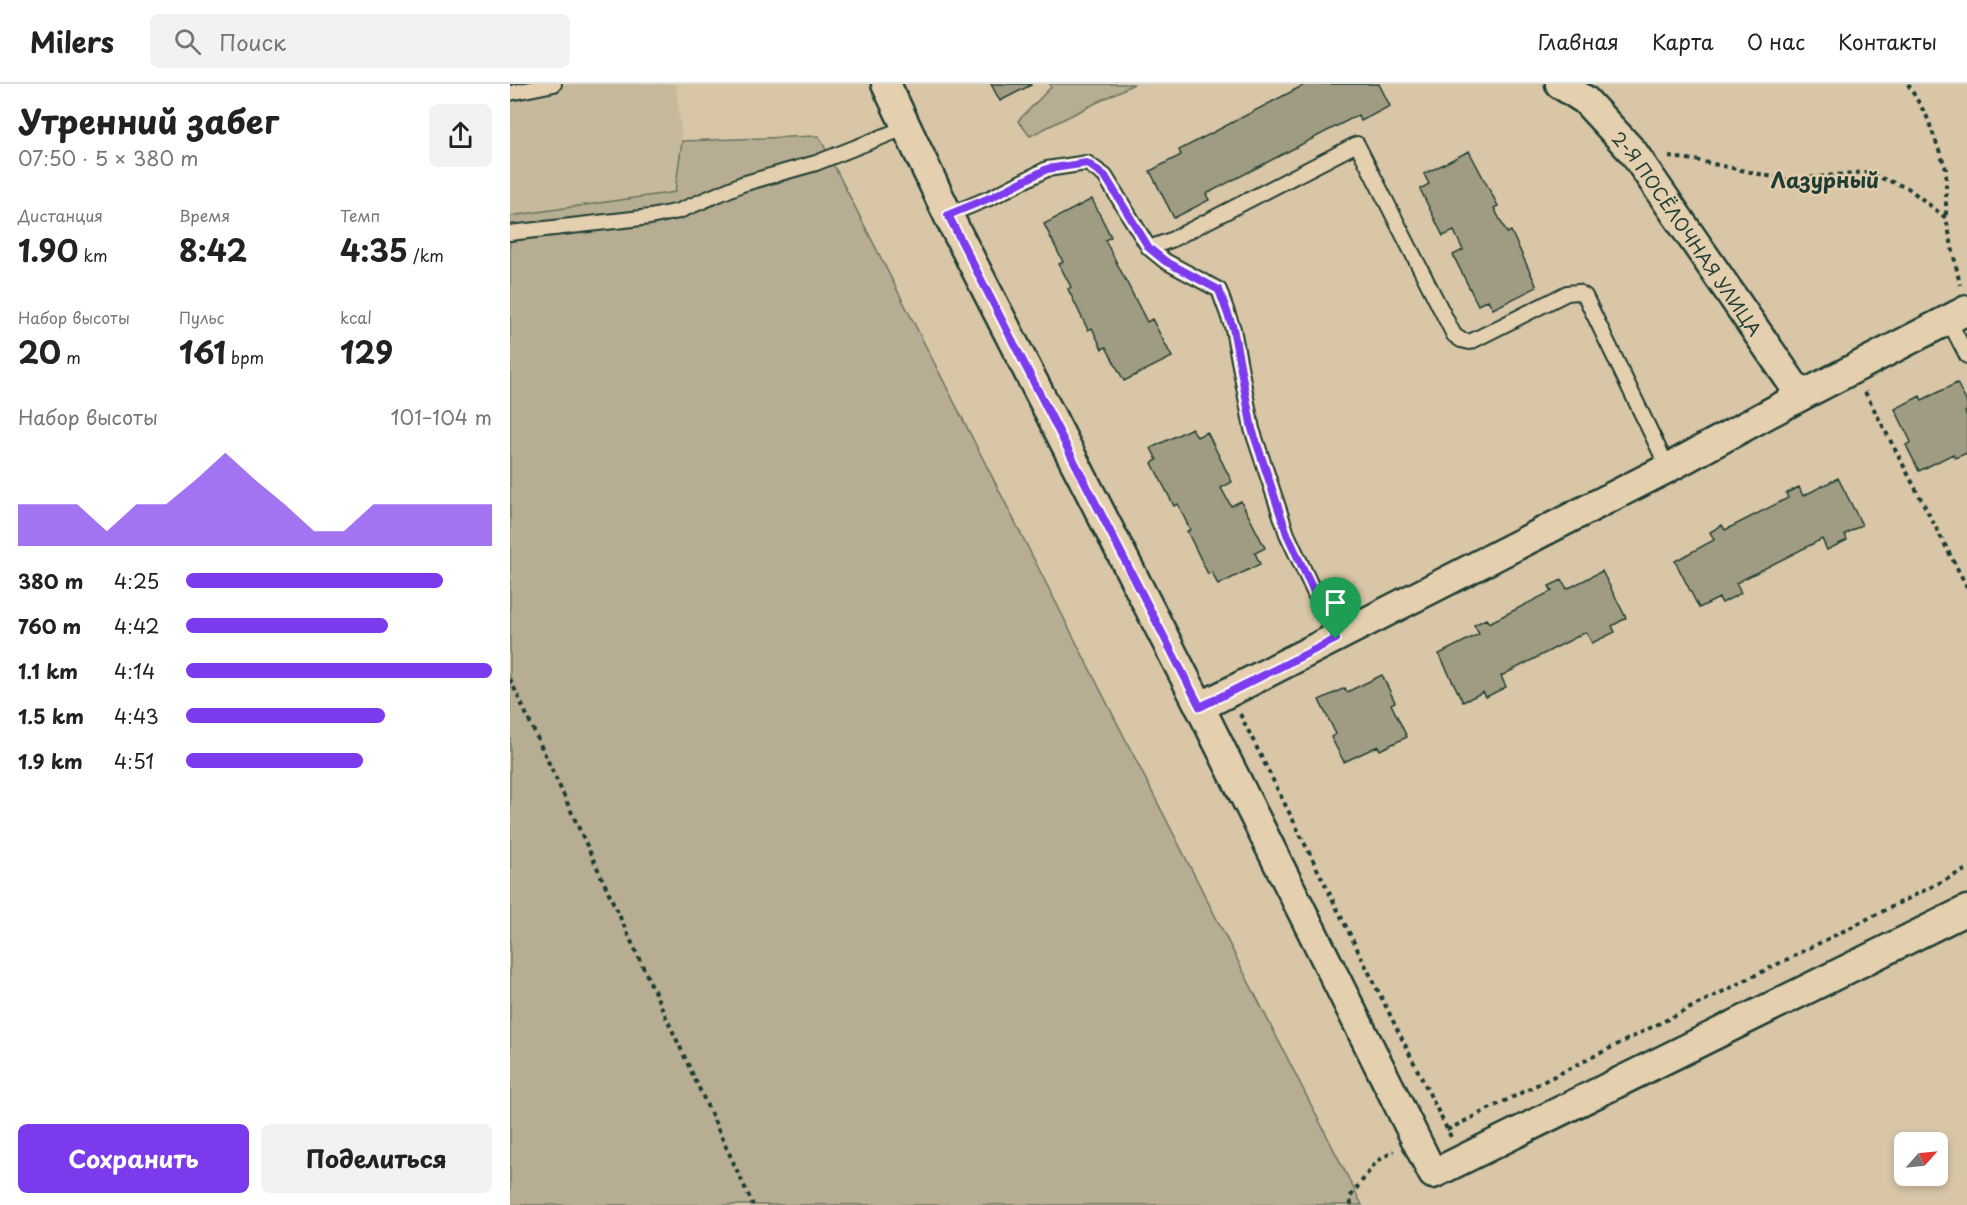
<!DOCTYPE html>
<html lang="ru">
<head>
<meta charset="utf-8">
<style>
	body { margin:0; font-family:"Playpen Sans",sans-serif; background:#f2f2f2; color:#222; height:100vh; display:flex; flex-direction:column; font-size:22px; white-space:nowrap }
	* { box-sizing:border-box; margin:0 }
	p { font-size:20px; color:#767676 }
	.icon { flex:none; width:33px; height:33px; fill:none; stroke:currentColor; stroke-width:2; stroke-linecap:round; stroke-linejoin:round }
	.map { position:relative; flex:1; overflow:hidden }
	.side { display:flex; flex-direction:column; background:#fff; width:510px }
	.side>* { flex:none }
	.needle { width:39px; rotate:63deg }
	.tools { position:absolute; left:1384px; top:1048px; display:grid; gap:12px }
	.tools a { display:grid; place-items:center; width:54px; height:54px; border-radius:9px; background:#fff; box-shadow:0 3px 9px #0003; font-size:30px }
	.pin { position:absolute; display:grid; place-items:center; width:51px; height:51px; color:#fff; margin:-62px -26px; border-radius:50% 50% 50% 0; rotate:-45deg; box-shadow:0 0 6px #0007 }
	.pin .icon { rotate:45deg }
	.round { display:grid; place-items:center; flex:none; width:63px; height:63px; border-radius:9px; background:#f2f2f2 }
	.head { display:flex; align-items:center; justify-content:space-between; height:102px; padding:0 18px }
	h1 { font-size:33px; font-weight:700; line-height:45px }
	.stats { display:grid; grid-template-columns:repeat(3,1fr); gap:9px; height:102px; padding:6px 18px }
	.stats div { display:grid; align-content:center }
	.stats b { font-size:30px; font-weight:700 }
	.stats small { font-size:16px; font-weight:400 }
	.stats p { font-size:16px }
	.chart { height:168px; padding:12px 18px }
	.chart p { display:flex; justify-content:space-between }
	.chart svg { width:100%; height:108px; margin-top:6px; fill:#7c3aed; opacity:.7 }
	.action { display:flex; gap:12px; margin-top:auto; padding:12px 18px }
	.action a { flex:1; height:69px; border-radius:9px; background:#7c3aed; color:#fff; font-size:24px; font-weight:700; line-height:69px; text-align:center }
	.action a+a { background:#f2f2f2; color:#222 }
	ul { padding:0 18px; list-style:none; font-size:20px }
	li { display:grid; grid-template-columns:96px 72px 1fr; align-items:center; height:45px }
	li i { height:15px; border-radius:8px; background:#7c3aed }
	header { display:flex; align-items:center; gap:36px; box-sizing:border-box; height:84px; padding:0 30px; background:#fff; border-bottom:2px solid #e0e0e0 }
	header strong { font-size:28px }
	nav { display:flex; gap:33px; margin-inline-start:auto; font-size:21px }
	.search { width:420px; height:54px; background:#f2f2f2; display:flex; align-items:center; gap:15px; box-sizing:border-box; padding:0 21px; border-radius:9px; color:#767676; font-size:22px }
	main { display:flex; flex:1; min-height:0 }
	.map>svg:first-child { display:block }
	.built { fill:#c7b99c }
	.green { fill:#b6ad92; stroke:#6a7563; stroke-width:1.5 }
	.building { fill:#9f9c83; stroke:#1f3d34; stroke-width:1.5 }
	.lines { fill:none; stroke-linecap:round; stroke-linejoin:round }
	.lane-casing { stroke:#1f3d34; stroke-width:18 }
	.street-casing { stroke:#1f3d34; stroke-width:33 }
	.path { stroke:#1f3d34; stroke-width:4; stroke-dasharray:4.5 4.5; stroke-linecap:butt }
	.lane { stroke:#e4cfae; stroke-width:14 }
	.street { stroke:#e4cfae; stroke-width:28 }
	.route-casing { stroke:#fff; stroke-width:12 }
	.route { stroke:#7c3aed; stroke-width:8 }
	.labels { text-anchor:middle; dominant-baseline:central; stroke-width:4.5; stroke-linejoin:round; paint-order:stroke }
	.street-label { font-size:18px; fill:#1f3d34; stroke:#e4cfae }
	.quarter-label { font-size:21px; font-weight:bold; fill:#1f3d34; stroke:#e4cfae }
</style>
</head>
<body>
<header>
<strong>Milers</strong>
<div class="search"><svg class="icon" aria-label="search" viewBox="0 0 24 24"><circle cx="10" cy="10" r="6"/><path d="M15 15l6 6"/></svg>Поиск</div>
<nav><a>Главная</a><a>Карта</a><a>О нас</a><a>Контакты</a></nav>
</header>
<main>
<section class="side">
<div class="head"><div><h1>Утренний забег</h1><p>07:50 · 5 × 380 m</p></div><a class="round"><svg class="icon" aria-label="share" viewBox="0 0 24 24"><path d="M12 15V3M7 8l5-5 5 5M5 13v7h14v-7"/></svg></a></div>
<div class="stats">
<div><p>Дистанция</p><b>1.90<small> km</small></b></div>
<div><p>Время</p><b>8:42</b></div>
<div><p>Темп</p><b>4:35<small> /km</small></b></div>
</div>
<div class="stats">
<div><p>Набор высоты</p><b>20<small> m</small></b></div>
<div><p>Пульс</p><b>161<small> bpm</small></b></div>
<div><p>kcal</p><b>129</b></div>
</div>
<div class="chart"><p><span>Набор высоты</span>101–104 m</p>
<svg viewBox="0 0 160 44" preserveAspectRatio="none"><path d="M0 44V27L10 27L20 27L30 38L40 27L50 27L60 17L70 6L80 17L90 27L100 38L110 38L120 27L130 27L140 27L150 27L160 27V44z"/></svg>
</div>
<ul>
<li><b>380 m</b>4:25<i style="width:84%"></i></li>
<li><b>760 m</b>4:42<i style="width:66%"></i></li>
<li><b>1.1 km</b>4:14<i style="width:100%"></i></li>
<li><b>1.5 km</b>4:43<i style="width:65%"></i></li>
<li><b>1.9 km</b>4:51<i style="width:58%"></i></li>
</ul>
<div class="action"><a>Сохранить</a><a>Поделиться</a></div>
</section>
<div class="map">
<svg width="1457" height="1121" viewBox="0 0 1457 1121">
	<rect width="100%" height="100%" fill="#d8c6a7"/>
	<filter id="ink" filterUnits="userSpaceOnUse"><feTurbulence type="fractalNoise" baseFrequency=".0167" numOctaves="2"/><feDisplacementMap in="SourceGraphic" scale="12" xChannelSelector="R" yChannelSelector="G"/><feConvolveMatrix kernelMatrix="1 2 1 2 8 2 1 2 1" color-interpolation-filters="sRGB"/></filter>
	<g filter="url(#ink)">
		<path class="built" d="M0 0H166L172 57 166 108 0 132Z"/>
		<path class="green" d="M540 0H624L520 52 508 37 541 3Z
			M309 52 852 1121H0V132L165 108 172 57Z"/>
		<path class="building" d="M481 0H521V1L490 17Z
			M796 0H869L880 22 851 37 848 31 696 110 699 116 664 134 640 87 671 71 669 66Z
			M959 67 988 122 984 124 997 149 1001 147 1027 203 983 225 978 216 968 221 943 171 953 166 944 147 933 152 910 105 919 100 914 90Z
			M582 115 601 153 595 156 637 238 642 235 662 273 614 297 596 263 592 265 582 244 578 246 558 205 561 203 549 180 553 178 534 140Z
			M1447 299 1457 319V327L1455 328 1457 332V369L1445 374 1443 370 1409 387 1396 361 1401 358 1385 325 1410 312 1412 316Z
			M682 344 687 353 697 348 722 398 711 404 721 422 731 417 755 464 745 469 750 480 708 501 702 488 698 490 677 447 680 446 668 420 664 422 642 379 647 376 641 364Z
			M1328 394 1352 441 1335 450 1337 456 1317 466 1312 455 1226 499 1231 509 1212 519 1209 514 1189 524 1165 477 1204 456 1200 448 1212 441 1215 446 1278 414 1276 409 1289 403 1293 412Z
			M1092 487 1116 534 1102 542 1105 548 1082 559 1076 548 991 592 996 603 976 613 973 608 953 618 929 570 969 550 964 541 976 535 979 539 1042 507 1039 502 1052 496 1057 505Z
			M872 591 885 618 881 620 897 653 870 666 868 662 834 678 821 653 826 650 809 616 835 604 837 608Z"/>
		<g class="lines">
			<g class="lane-casing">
				<path id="lane" d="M0 9 44 0
					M438 131 482 113 537 85 577 79 595 92 639 164
					M0 149 140 133 169 127 232 100 306 79 397 43
					M1438 235 1457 272
					M826 555 777 450 742 345 723 245 709 206 655 177 639 164 661 156 847 60 944 251 951 256 960 258 1057 209 1068 208 1075 212 1158 384"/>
			</g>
			<g class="street-casing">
				<g id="street">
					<path d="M376 0 438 131 690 623"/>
					<path id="s1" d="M1050 0 1075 16 1123 68 1291 312"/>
					<path d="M1457 226 1291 312 1158 384 690 623 923 1090 1457 826"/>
				</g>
			</g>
			<path class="path" d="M1398 0 1417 33 1436 85V133
				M1159 73 1185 76 1277 96 1355 88 1398 104 1436 134 1450 201
				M1355 308 1457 503
				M0 595 243 1121
				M730 630 941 1053
				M937 1046 1457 785
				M841 1121 840 1113 866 1078 884 1067"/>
			<use href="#lane" class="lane"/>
			<use href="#street" class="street"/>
		</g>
	</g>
	<g class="lines" filter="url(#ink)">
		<g class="route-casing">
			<path id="route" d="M577 79 595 92 639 164 655 177 709 206 723 244 742 345 777 450 826 555 690 623 438 131 482 113 537 85Z"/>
		</g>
		<use href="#route" class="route"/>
	</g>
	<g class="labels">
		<g class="street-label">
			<text stroke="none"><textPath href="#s1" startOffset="198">2-Я ПОСЁЛОЧНАЯ УЛИЦА</textPath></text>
		</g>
		<g class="quarter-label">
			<text x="1315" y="95">Лазурный</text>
		</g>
	</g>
</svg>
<div class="tools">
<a><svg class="needle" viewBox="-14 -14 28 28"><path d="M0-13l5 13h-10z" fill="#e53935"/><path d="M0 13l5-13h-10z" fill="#767676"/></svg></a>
</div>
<div class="pin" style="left:826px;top:555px;background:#1e9e55"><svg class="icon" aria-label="arrive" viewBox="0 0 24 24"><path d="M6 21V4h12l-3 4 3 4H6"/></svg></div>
</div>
</main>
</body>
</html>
